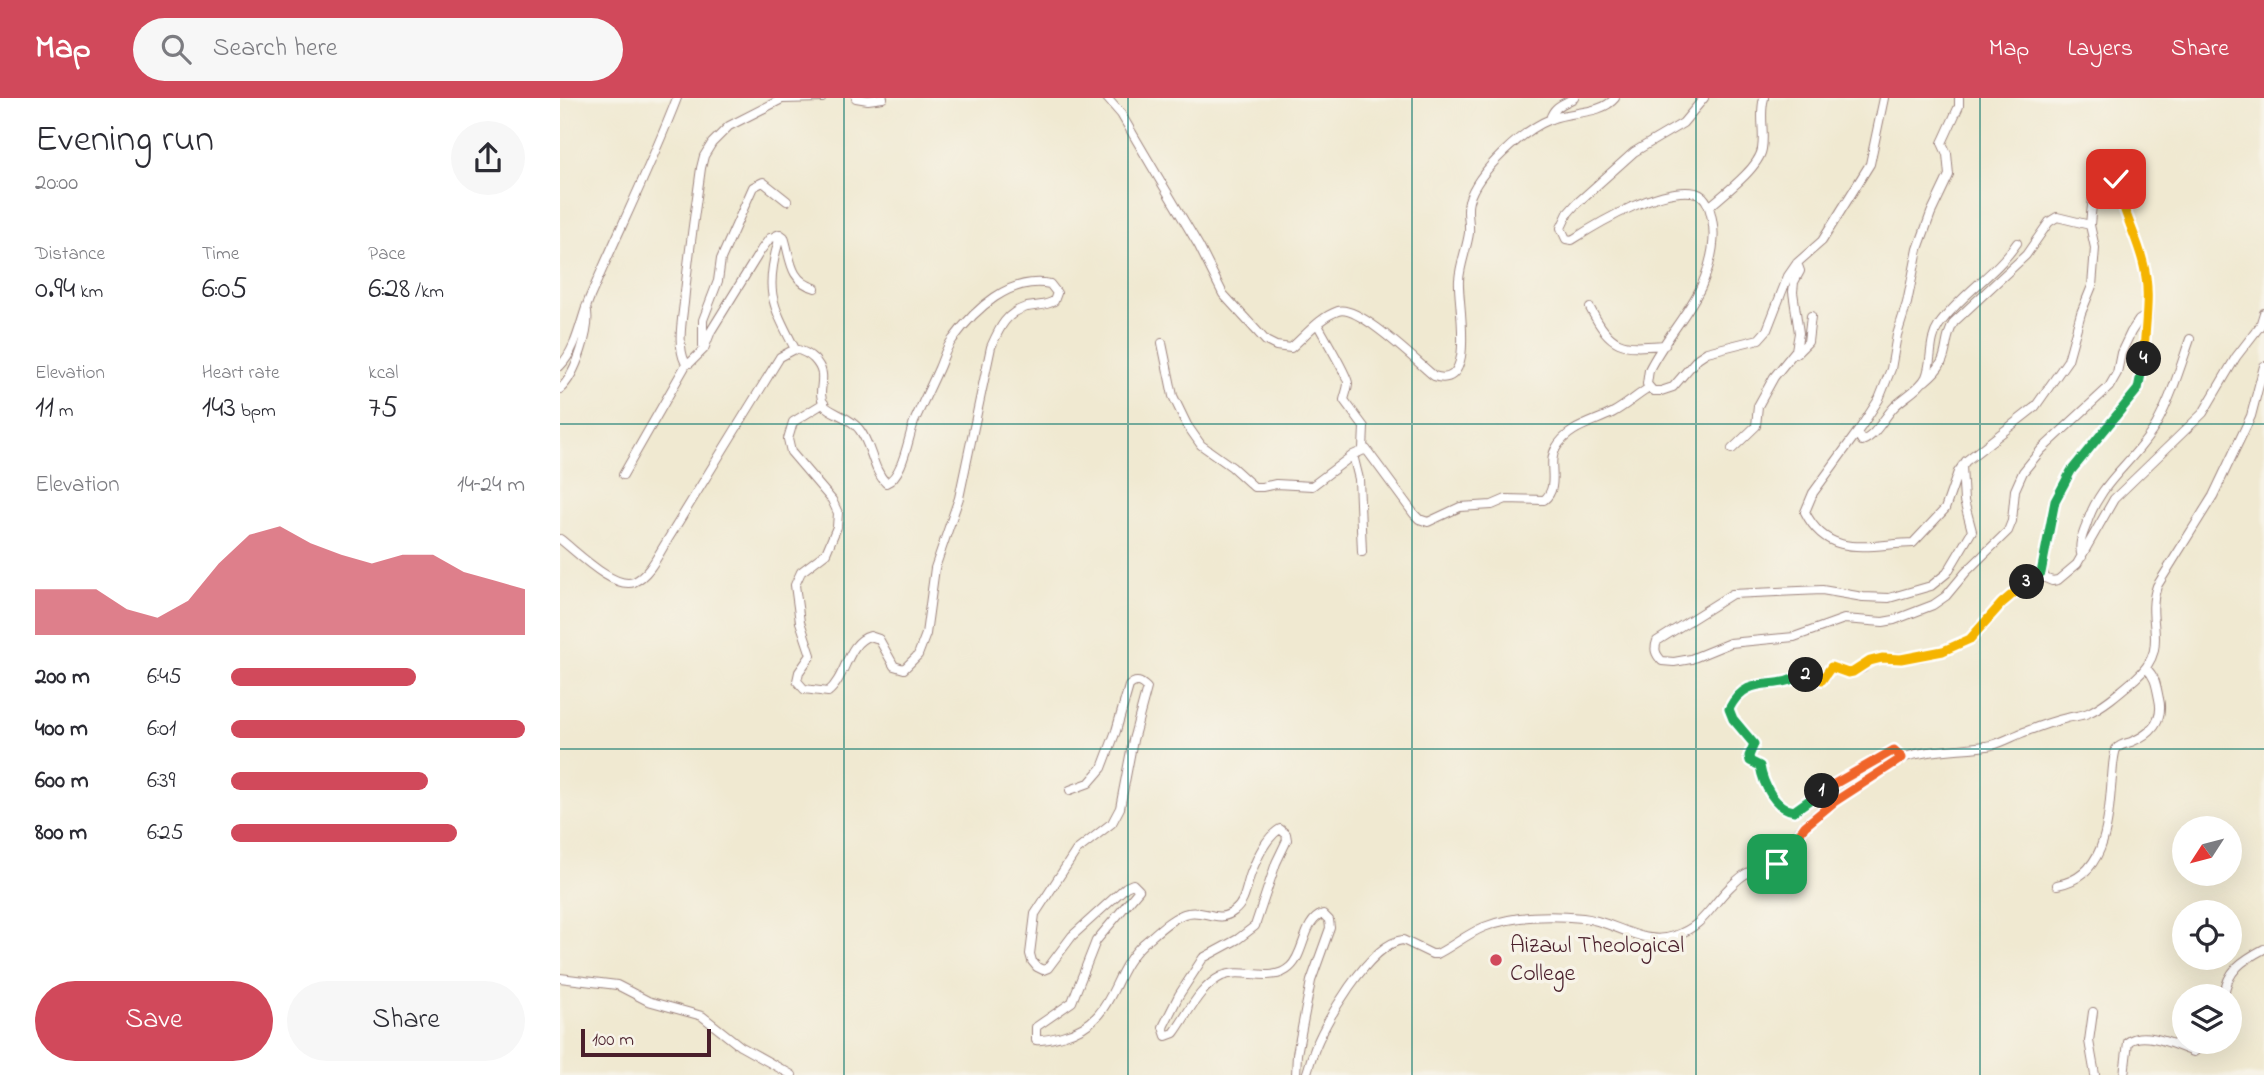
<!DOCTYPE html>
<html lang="en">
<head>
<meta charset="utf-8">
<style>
	body { margin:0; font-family:"Indie Flower",sans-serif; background:#f7f7f7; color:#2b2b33; height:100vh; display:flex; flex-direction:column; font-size:26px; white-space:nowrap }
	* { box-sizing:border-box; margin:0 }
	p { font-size:23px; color:#7c7c81 }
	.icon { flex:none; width:38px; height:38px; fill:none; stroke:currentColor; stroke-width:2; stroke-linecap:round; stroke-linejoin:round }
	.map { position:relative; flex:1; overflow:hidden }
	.panel { display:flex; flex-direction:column; background:#fff; width:560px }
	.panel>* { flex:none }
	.needle { width:46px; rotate:234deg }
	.fabs { position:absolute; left:1612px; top:718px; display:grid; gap:14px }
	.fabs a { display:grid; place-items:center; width:70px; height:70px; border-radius:50%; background:#fff; box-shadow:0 7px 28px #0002; font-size:35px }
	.scale { position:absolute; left:21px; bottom:18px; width:130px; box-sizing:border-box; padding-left:7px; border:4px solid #4a1f2b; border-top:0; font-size:19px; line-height:24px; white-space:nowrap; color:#4a1f2b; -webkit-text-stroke:5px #f7f3e8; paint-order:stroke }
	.pin { position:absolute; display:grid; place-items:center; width:60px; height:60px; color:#fff; margin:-30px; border-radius:14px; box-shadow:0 4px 10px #0006 }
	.km { position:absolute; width:35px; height:35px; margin:-18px; border-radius:50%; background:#222; color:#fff; font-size:19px; line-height:35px; text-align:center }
	.round { display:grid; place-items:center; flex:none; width:74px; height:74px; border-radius:37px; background:#f7f7f7 }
	.summary { display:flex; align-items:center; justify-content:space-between; height:119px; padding:0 35px }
	h1 { font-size:38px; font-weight:600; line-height:52px }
	.figures { display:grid; grid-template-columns:repeat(3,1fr); gap:10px; height:119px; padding:7px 35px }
	.figures div { display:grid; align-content:center }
	.figures b { font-size:30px; font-weight:600 }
	.figures small { font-size:19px; font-weight:400 }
	.figures p { font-size:19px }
	.chart { height:196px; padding:14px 35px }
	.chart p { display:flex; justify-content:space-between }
	.chart svg { width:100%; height:126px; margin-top:7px; fill:#d1495b; opacity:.7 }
	.primary-button { display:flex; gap:14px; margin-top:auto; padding:14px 35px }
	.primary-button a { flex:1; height:80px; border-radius:42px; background:#d1495b; color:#fff; font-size:28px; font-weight:600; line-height:80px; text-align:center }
	.primary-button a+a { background:#f7f7f7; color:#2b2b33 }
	ul { padding:0 35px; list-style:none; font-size:23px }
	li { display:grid; grid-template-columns:112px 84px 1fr; align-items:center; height:52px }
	li i { height:18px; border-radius:9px; background:#d1495b }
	header { display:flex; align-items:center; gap:42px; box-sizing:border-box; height:98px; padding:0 35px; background:#d1495b; color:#fff }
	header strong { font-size:33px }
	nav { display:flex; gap:38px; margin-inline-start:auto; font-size:24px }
	.search { width:490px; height:63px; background:#f7f7f7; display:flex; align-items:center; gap:18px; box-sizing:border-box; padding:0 24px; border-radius:38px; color:#7c7c81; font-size:26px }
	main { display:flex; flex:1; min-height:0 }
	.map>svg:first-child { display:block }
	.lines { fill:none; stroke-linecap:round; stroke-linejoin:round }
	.street-casing { stroke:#9d847e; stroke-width:10 }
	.street { stroke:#fff; stroke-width:8 }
	.split-1-casing { stroke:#fff; stroke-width:14 }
	.split-2-casing { stroke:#fff; stroke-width:14 }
	.split-3-casing { stroke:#fff; stroke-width:14 }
	.split-4-casing { stroke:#fff; stroke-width:14 }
	.split-5-casing { stroke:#fff; stroke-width:14 }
	.split-1 { stroke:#f0652b; stroke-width:9 }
	.split-2 { stroke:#22a559; stroke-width:9 }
	.split-3 { stroke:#f5b400; stroke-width:9 }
	.split-4 { stroke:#22a559; stroke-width:9 }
	.split-5 { stroke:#f5b400; stroke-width:9 }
	.grid { fill:none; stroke:#0f766e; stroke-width:2; stroke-opacity:0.55 }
	.poi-dot { fill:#d1495b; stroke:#f7f3e8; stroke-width:2.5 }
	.labels { text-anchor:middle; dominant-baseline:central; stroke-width:7; stroke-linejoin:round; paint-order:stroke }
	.poi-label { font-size:24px; fill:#4a1f2b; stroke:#f7f3e8; text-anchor:start }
</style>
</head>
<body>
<header>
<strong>Map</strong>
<div class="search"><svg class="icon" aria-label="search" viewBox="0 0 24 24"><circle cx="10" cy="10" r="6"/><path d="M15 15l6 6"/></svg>Search here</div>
<nav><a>Map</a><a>Layers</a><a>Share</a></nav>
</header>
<main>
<section class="panel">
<div class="summary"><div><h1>Evening run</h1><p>20:00</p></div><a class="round"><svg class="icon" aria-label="share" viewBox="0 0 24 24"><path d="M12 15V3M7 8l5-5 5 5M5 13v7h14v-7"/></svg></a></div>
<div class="figures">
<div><p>Distance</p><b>0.94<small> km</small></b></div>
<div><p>Time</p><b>6:05</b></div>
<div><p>Pace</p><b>6:28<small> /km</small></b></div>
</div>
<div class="figures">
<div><p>Elevation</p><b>11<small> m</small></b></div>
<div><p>Heart rate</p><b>143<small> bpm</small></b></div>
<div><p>kcal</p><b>75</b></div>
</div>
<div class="chart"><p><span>Elevation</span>14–24 m</p>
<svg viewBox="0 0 160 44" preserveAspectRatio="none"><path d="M0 44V28L10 28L20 28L30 35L40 38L50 32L60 19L70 9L80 6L90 12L100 16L110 19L120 16L130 16L140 22L150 25L160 28V44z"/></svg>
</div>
<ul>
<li><b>200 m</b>6:45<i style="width:63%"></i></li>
<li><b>400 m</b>6:01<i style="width:100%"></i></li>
<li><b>600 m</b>6:39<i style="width:67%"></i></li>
<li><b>800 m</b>6:25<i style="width:77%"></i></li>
</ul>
<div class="primary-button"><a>Save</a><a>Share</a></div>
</section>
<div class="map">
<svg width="1704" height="977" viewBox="0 0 1704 977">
	<rect width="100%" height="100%" fill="#f7f3e8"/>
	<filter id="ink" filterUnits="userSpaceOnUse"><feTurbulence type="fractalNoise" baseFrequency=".0143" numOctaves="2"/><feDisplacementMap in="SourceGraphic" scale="14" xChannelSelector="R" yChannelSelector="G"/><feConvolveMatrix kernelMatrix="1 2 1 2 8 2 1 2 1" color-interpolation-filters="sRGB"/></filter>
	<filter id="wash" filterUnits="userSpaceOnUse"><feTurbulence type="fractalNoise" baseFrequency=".00686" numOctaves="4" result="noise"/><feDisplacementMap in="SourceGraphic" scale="28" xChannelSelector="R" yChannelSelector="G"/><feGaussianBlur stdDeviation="1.57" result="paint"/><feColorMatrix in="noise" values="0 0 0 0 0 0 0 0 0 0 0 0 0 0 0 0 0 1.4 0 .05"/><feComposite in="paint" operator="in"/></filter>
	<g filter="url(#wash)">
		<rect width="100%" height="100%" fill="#f0e9d1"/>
	</g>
	<g filter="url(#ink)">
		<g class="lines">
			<g class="street-casing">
				<path id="street" d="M296 0 308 2 323 0
					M547 0 561 16 591 67 639 148 663 196 706 243 716 248 731 250C745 238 760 219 778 213 798 206 857 264 874 278 918 293 897 203 899 182 900 166 907 150 909 135 910 124 906 113 909 103 917 74 963 32 991 21 1010 13 1041 17 1055 0
					M1144 0 1123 25 1074 54 1016 106 1008 115 1001 130 1006 141 1012 142C1040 124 1103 87 1136 95 1147 98 1150 111 1152 121 1157 144 1150 168 1141 189 1127 218 1103 243 1089 272L1087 286 1093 293H1101L1113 289 1138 260 1147 254 1199 241 1207 232 1228 178 1237 165 1262 143 1310 66 1324 0
					M1399 0V8L1382 45 1387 56 1389 77 1371 115 1358 151 1347 205 1337 237 1331 271 1319 301 1301 329 1253 395 1245 414C1269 462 1310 446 1353 445L1385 411 1398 374 1406 363 1475 309 1508 262 1521 215 1532 188 1535 150 1530 127 1531 116 1536 75 1545 68 1550 69 1554 74 1559 96 1584 165 1588 217 1584 241V263L1578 291 1511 373 1495 403 1482 472 1485 480 1492 483 1498 482 1517 466 1554 401 1643 315 1676 259 1700 228 1704 215
					M990 21C994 8 1003 6 1014 0
					M1149 109C1164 96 1199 70 1202 51 1205 34 1199 17 1204 0
					M215 138 220 136 224 139C231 160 229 183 255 190
					M1030 210C1052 252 1062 250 1105 247
					M758 227C763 237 788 278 788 285 788 290 785 297 784 302L804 329 803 351
					M602 245 613 298 627 327 641 347 672 369 694 389H702L716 386 752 388 793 357 806 351 854 416 859 421 868 424 900 409 932 407 946 401 984 402C1001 388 986 366 996 350 1008 329 1032 325 1052 315 1065 308 1076 298 1089 290
					M143 248V222L158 183 161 161 193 89 203 84 227 103
					M235 251C212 206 204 193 219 142L217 139 210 140 201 152 151 233 144 251 130 265 125 264C117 248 122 222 124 205 128 159 135 115 141 70L144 58 152 45 169 28 222 1 262 0
					M1236 256 1248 244 1251 218
					M0 268C17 251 21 220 30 199 59 132 91 68 117 0
					M1365 283C1394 260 1380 248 1394 224L1466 157 1489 124 1497 119 1530 127
					M0 291C16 277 32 228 26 209
					M1297 335 1302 343C1316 338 1324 319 1335 308 1344 299 1360 291 1366 279 1373 262 1368 243 1379 227 1401 196 1436 176 1457 145
					M1172 351 1196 328 1198 308 1214 279 1236 252 1239 235 1233 194 1234 184 1240 173 1237 165
					M793 357 799 381 802 454
					M1402 368 1404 403 1412 433 1387 475 1371 488 1329 500 1303 499 1262 492 1172 496 1097 543C1094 551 1095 556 1102 563L1114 564 1131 561 1170 545 1234 539 1284 521 1323 524 1334 522 1373 507 1386 498 1406 474 1448 433 1452 423 1455 392 1463 374 1481 352 1549 289 1557 275 1561 255 1571 234 1579 222 1588 217
					M63 377 127 265
					M0 441C16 453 54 492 74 484 89 477 97 459 105 446L220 259 235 251C243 253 248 255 254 261 271 279 255 290 264 307 270 315 289 318 299 331 312 347 312 371 326 385 343 379 348 340 354 324 362 306 371 288 379 270 383 261 386 249 393 241 415 211 450 178 490 186L497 195 494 203C486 208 477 207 467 209 446 214 439 231 431 249L399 400 375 470 366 536 358 557 344 571 334 568 319 541 310 538C287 544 286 580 268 594L244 591 237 583 239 574 251 557 240 524 235 487 241 474 266 455 277 429 278 415 272 402 231 354 228 341 233 324 264 305
					M1522 459C1518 448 1522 438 1526 428 1540 382 1574 365 1596 327 1611 300 1620 270 1630 241
					M1342 660 1334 652 1259 695 1240 710 1229 713C1213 704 1203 686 1200 669L1190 663 1189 658 1194 646 1173 621 1169 611C1187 573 1216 595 1242 576L1262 582 1271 569 1288 575 1303 570 1310 563 1322 560 1360 559 1383 553 1410 541 1442 505 1481 476
					M510 692 529 685 542 670 556 633 569 588C576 581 581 584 587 590L573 642 560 710 552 725 516 753 475 816 470 856 472 863 477 869 483 872 488 870 512 838 566 789 573 786 579 792 536 843 512 904 476 929V942C485 943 494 940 502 938 558 923 548 878 584 845 596 835 613 818 628 815 645 811 658 826 674 813 686 804 686 788 691 775 697 760 706 739 720 731L726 736 727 742 716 765 695 828 678 841 643 860 619 897 603 929 606 938 614 935C628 916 639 889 662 878 683 869 712 886 730 869 745 856 743 822 763 816L769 822 770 830 751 883 737 956 736 977
					M1497 787C1548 778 1548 721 1552 679 1553 669 1553 660 1556 651 1561 646 1565 646 1571 644 1591 636 1604 622 1599 601 1596 587 1596 580 1586 570
					M0 880 57 887 88 903 142 918 180 948 232 977
					M1664 898C1667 872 1683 862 1704 851
					M1533 914 1529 943 1535 977
					M746 977C749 970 750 963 753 956 763 926 810 845 843 842L872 856H877C893 848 907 836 924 829 954 817 991 817 1023 820 1054 823 1083 849 1114 838 1144 828 1149 810 1169 790 1174 785 1182 777 1189 774 1199 770 1211 771 1219 764 1229 756 1231 742 1239 733 1260 710 1310 677 1338 662 1360 651 1406 652 1432 647 1444 644 1455 637 1467 633 1480 628 1493 623 1507 620 1514 618 1521 618 1528 615 1544 608 1561 593 1575 581 1612 549 1584 525 1597 488L1653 398 1691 318 1704 268
					M1564 977 1568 944C1584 931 1617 948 1634 954L1650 943"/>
			</g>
			<use href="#street" class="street"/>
		</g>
	</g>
	<g class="lines" filter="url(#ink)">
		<g class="split-1-casing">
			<path id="split-1" d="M1217 766 1245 728 1274 704 1342 660 1334 652 1262 693"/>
		</g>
		<g class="split-2-casing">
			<path id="split-2" d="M1246 577 1242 576C1216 595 1188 573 1169 611L1173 621 1194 646 1189 658 1190 663 1200 668C1203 686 1215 711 1234 713L1262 693"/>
		</g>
		<g class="split-3-casing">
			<path id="split-3" d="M1246 577 1262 582 1271 569 1288 575 1293 574 1310 563 1322 560 1341 561 1383 553 1410 541 1442 505 1467 484"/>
		</g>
		<g class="split-4-casing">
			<path id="split-4" d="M1467 484 1481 475 1495 403 1511 373 1578 291 1584 261"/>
		</g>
		<g class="split-5-casing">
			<path id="split-5" d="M1556 81C1561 110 1576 136 1583 164 1592 197 1584 229 1584 261"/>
		</g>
		<use href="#split-1" class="split-1"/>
		<use href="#split-2" class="split-2"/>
		<use href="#split-3" class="split-3"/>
		<use href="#split-4" class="split-4"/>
		<use href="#split-5" class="split-5"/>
	</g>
	<path class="grid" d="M284 0V977M568 0V977M852 0V977M1136 0V977M1420 0V977M0 326H1704M0 651H1704"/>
	<circle class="poi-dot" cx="936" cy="862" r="7"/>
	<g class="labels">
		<g class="poi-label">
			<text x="950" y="848">Aizawl Theological<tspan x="950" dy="28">College</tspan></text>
		</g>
	</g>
</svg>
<div class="fabs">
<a><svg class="needle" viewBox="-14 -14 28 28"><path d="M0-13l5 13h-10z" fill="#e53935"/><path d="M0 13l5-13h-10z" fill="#7c7c81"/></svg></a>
<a><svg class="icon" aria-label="locate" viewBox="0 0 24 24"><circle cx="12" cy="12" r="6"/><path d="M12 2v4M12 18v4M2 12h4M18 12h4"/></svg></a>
<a><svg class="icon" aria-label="layers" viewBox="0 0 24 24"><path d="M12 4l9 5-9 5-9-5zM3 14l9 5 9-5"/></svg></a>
</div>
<div class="scale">100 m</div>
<div class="pin" style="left:1217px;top:766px;background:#1e9e55"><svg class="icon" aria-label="arrive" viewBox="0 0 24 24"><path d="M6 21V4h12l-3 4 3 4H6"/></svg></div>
<div class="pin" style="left:1556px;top:81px;background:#d93025"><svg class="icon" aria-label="check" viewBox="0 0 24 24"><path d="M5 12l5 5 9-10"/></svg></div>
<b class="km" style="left:1262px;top:693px">1</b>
<b class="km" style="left:1246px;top:577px">2</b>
<b class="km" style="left:1467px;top:484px">3</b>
<b class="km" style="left:1584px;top:261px">4</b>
</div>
</main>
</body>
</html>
